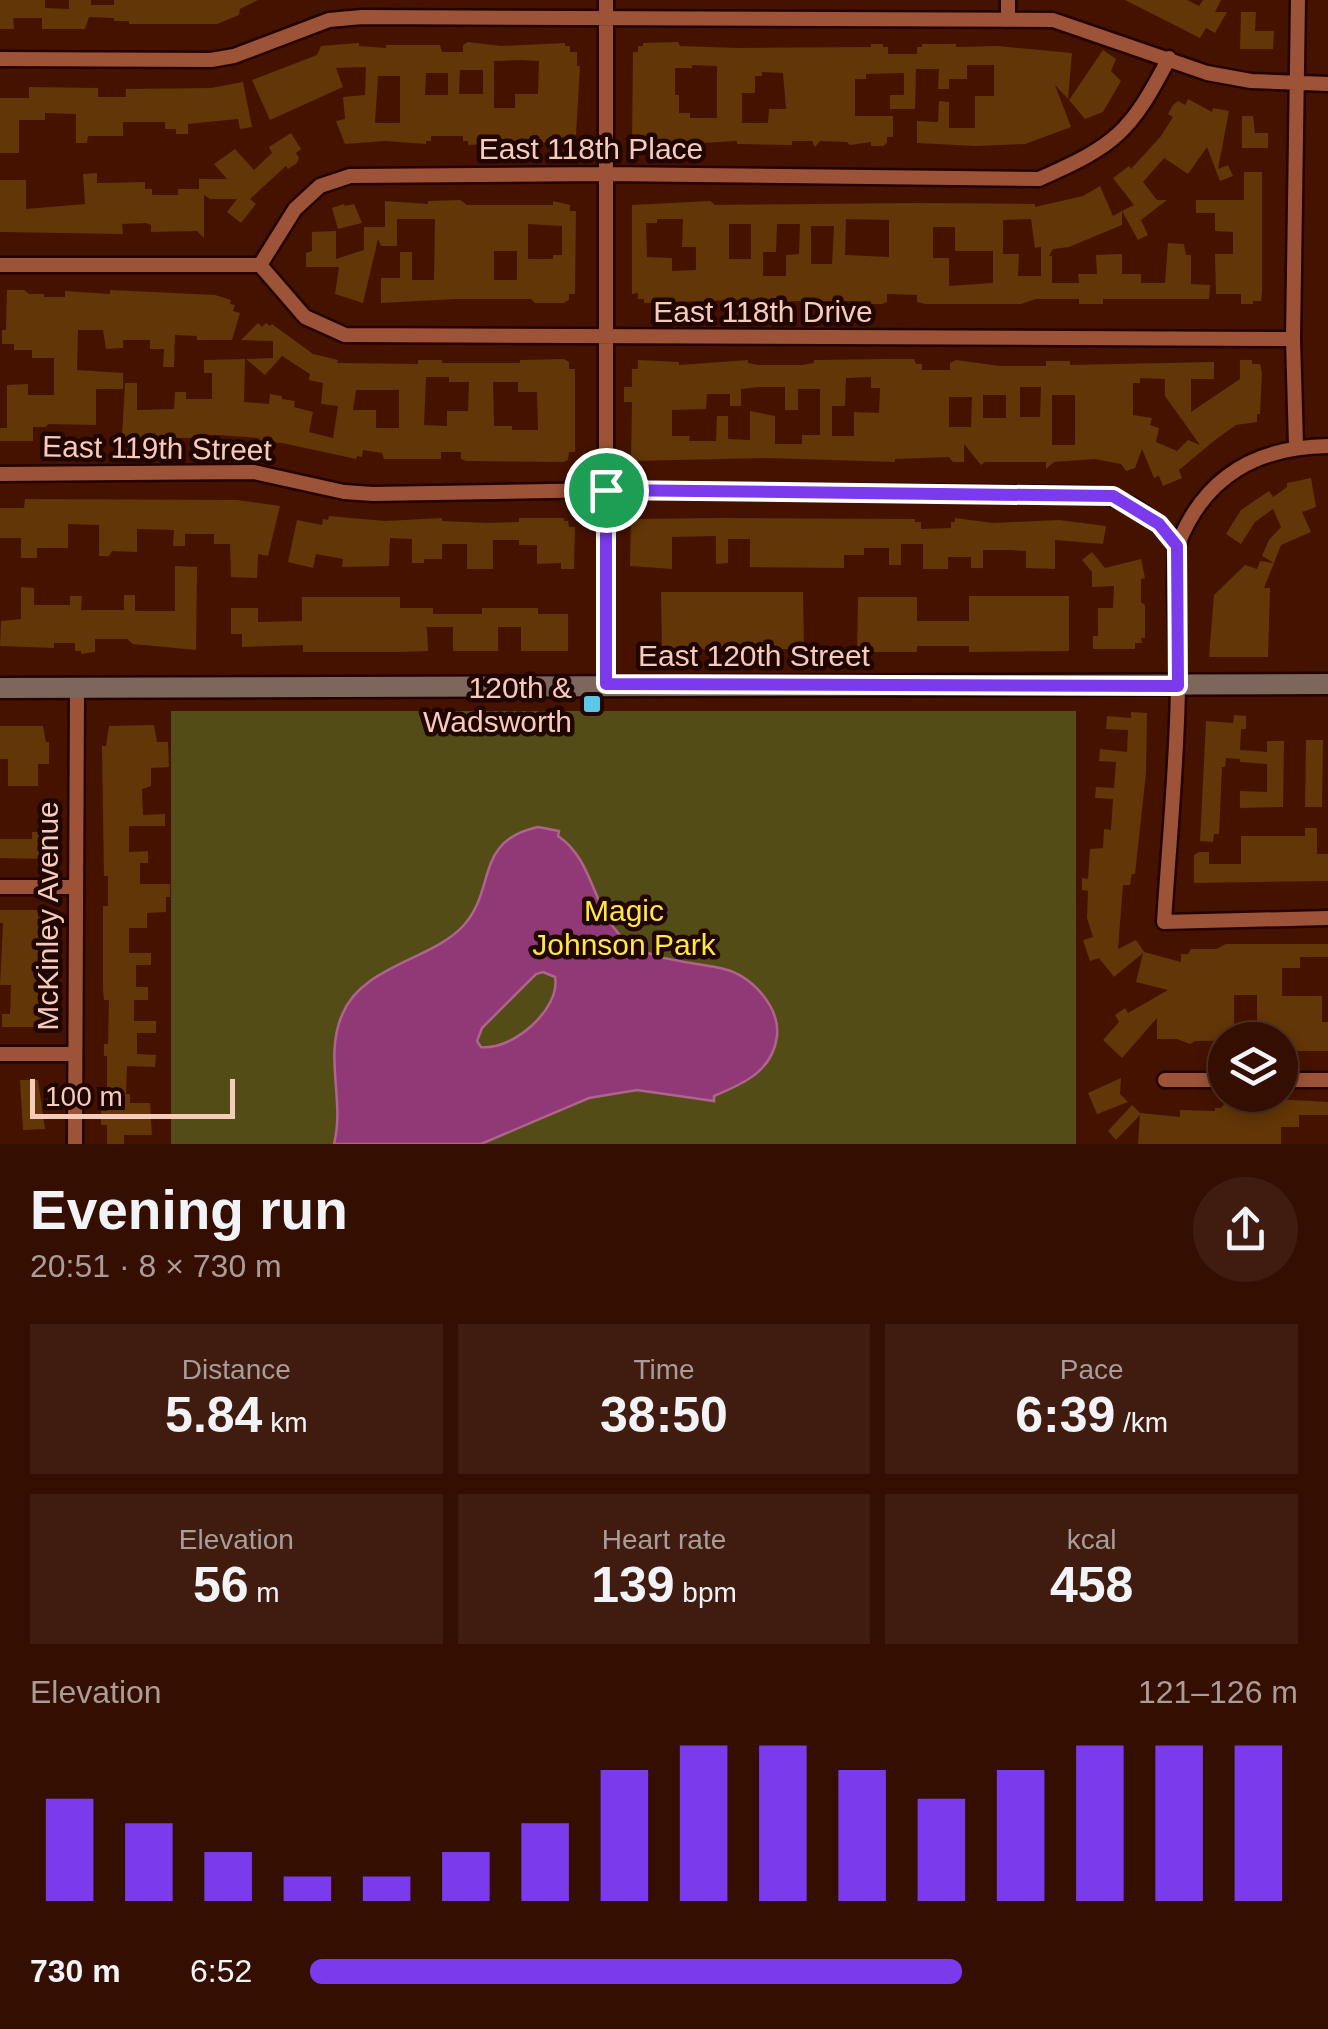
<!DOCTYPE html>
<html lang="en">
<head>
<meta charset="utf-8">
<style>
	body { margin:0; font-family:Arial,sans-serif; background:#3f1c0f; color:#f1f3f6; height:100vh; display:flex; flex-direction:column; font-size:38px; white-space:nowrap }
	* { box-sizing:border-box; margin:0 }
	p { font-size:32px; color:#a99c99 }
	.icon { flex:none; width:55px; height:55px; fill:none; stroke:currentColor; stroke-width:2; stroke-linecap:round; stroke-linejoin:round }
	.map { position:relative; height:1144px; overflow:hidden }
	.drawer { display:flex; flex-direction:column; background:#340e00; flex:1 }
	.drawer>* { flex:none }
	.buttons { position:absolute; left:1208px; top:1022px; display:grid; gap:20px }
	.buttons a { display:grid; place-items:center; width:90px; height:90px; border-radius:50%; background:#340e00; box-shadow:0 5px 15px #0003,0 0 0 2px #4e2e22; font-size:50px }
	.scale { position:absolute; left:30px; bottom:25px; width:205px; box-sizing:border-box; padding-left:10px; border:5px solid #f5cbbc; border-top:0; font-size:28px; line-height:35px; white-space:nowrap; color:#f5cbbc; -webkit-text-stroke:8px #200500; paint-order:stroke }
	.pin { position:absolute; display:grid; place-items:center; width:85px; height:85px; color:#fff; margin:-42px; border:5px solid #fff; border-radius:50%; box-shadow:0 2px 10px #0007 }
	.round { display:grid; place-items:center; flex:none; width:105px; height:105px; border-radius:52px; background:#3f1c0f }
	.summary { display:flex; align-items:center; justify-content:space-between; height:170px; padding:0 30px }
	h1 { font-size:55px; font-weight:700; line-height:75px }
	.stats { display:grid; grid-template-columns:repeat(3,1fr); gap:15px; height:170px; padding:10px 30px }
	.stats div { display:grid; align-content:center; border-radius:0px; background:#3f1c0f; text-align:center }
	.stats b { font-size:50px; font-weight:700 }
	.stats small { font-size:28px; font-weight:400 }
	.stats p { font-size:28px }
	.chart { height:280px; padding:20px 30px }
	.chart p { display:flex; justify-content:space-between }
	.chart svg { width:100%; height:180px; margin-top:10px; stroke:#7c3aed; stroke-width:6 }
	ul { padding:0 30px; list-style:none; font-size:32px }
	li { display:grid; grid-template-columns:160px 120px 1fr; align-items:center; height:75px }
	li i { height:25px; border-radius:12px; background:#7c3aed }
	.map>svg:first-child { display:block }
	.green { fill:#544c17 }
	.water { fill:#913877; stroke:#af648c; stroke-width:2.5; fill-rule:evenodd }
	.building { fill:#623606; fill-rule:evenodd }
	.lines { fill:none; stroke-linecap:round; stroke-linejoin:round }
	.street-casing { stroke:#230200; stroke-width:19 }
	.secondary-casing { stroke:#230200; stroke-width:25 }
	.street { stroke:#9c5337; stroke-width:14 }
	.secondary { stroke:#7d665b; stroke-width:20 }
	.route-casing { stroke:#fff; stroke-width:20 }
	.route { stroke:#7c3aed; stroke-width:12 }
	.poi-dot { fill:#5cc7e8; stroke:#200500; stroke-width:4 }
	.labels { text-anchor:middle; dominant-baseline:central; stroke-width:9; stroke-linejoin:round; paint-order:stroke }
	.street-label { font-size:30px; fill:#f5cbbc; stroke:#200500 }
	.poi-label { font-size:30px; fill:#f5cbbc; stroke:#200500; text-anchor:end }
	.park-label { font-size:30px; fill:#ffe744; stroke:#200500 }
</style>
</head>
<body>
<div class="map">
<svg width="1328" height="1144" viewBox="0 0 1328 1144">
	<rect width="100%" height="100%" fill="#451200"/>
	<path class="green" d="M171 711H1076V1144H171Z"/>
	<path class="water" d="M538 827 559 831 558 836C594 860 592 909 623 938 649 962 691 961 724 969 752 976 780 1007 777 1036 773 1071 743 1084 714 1096V1101L637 1090 589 1098 481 1144H334C345 1101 324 1057 342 1015 362 965 433 960 464 925 497 887 474 841 538 827ZM543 972 555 977C561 1009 512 1051 481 1047L477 1041 482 1028 536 974Z"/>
	<path class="building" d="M0 0H45V8L69 9V0H91V5H114V0H258L240 9 239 15 217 24H129V21H114V18L89 17 85 29H42V18H13L14 29H0Z
		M1125 0H1187L1199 6 1203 0H1221L1215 12H1227L1215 33 1206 28 1200 38Z
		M1241 12H1256L1255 31H1274L1273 49H1240Z
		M468 42 501 46 565 43V46H570V52H577V66H580L576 135H570V141H565V145L531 141 468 145V141H463V136H431V141H426V144L385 141 345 144 336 121 345 119 343 97 365 95 366 67 336 68 343 87 270 120 252 80 317 55 321 46 359 43V46L386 48V45H440L442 52H463V45ZM521 60 539 61 538 94H515V108H494V61ZM460 70H483V94H459ZM426 73H448V95H425ZM378 76H400V123H375Z
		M678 42 680 46 737 48 871 47V44H883V47H888V54H917V47H922V44H956V47L998 46 1072 53 1068 99 1055 85 1071 127 1025 144 975 146 917 143V121L938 122 939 101 949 102V128H975V96H994V65H967V79H949V89H938L939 69H916L915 109H890V95H904V73L866 74V79H855V116H893V137H887V143L883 146H871V142L850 145 847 142 820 141 815 147 812 141H792V145L737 144V141L667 145V140L632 141 633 52H638V46H643V43ZM692 65 717 66V118H690V113H679V95H675V68H692ZM762 72 783 73 786 109H769L768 123H742V93H755V76H762Z
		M1103 50 1116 59 1111 71 1121 81 1103 112 1085 119 1069 100Z
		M243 82 252 127 240 129 238 119 188 124V134H176V129H165V122H123V136H88L87 143H76V114L45 113V120H19V153H0V98H29V87L98 88V97H126V89L211 88Z
		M1188 99 1212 112 1213 108 1229 111 1218 169 1228 165 1233 176 1220 181 1207 147 1188 174 1164 158 1143 182 1157 200H1167L1141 220 1148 235 1138 240 1122 211 1134 205 1113 178 1129 166 1131 169 1161 136 1173 117 1168 114 1173 105 1178 101 1185 105Z
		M1242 116H1253L1255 133H1268V148H1242Z
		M291 133 301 149 296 153 299 158 297 163 288 169 286 166 250 199 256 204 241 223 227 212 237 199H210L204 195V238L197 231 151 232V225L146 223 122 224 123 234 0 232V180H26V209L85 204 83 174 97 173V183L145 182V189H152V195H178V189H199V179H227L214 164 235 149 254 170 272 153 269 147Z
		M1244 172H1262V292L1261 301H1253V304H1241V294H1216L1215 254H1233V232L1215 231V213H1196V200H1244Z
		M1100 186 1113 216 1122 211V225L1069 247 1053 249 1049 256H1052V283H1079L1078 274H1097L1096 255 1122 254V274H1141V283H1165L1168 243 1184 244 1186 255H1191V284L1210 285 1209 299H1103V304H1079V299H1036L1021 304H925L917 302V295L887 294V302L882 304H871V301H791V303L766 299 644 303V299H638V293L632 294V205L710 201 715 205 918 203 1035 204V207L1083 196ZM657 219H683L682 247H696V270L672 271V258L647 257 646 223H657ZM846 219 889 220V257L845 255ZM1031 219 1035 248 1041 247V276H1018L1019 254H1003V220ZM729 224H751V259H729ZM777 224H800L799 254 786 255V276H763V252H776ZM811 226H834L832 264H811ZM933 227H955V251H993V283L949 286V258H933Z
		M460 200 467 205H553V201L570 205V211H576L575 294H569V300L564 303H535L531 299H456L381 303V278H400V252H412V280H434L435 219H397V246H381L378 239 363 303 335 294 339 267H306V253L312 251V232L336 231V259L364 250V227H385V201L428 204V201ZM528 224 562 226V255H553V259H528ZM494 251H517V280H494Z
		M344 204 345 206 354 204 362 223 338 229 332 208Z
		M7 290H24L29 294H44V297H65V291L110 294V290L215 295 231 300 230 304 235 305 233 311 240 313 232 340H197V336L175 335 174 367H163L164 349H150V340H123V348L106 349 103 330H78L77 370 123 373V389H96V425L48 424 46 427H33V441H0V428H7V385L28 384V395H54V358H32V350H14V344H2V330H6Z
		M258 323 262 327 266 323 270 326 272 324 313 354 338 360 337 363 418 364V360H442V363H520V360L564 359 569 362V369H575V452H569L568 460 564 462 466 461 461 459V452H441V459H384L382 453 363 450 362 457 357 456 356 459 282 443 263 442 258 438 218 435H194V438L122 437 125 383H137V410L174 409 175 392H186V399H212V373H204V360L245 359 244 402 269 404 270 394 282 396V399L295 401 294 407 313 412 309 432 333 438 338 406 321 404 323 383 309 380 310 374 282 356 265 375 246 359 273 358V341L241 340ZM426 377H449V382H469L468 411H447V426L424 425ZM493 382H518V392H537L538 430H512V426H494ZM356 390H399V428H376V410H353Z
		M888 359H914L916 364H922V370H950V363L956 360 1000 366H1046V361H1070V365L1214 362V379H1191V412L1240 379V360H1252V364H1260L1262 373 1260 414H1257V422L1236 425 1215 440 1179 470 1182 478 1163 486 1159 476 1154 478 1142 449 1135 468 1126 471 1121 464 1095 459 1054 462 1046 469V462H985L981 465 964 444V462H953L949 457 895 459V462L769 458 631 461 632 402H624V387H632V369H638V360L679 362V365L748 360V363L759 365H802L814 363V360ZM871 377V388H880L879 413 854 412V436H832V406H845L846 378ZM1140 378 1165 379V396L1200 445 1188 440 1177 451 1156 442 1159 428 1150 425 1152 418 1133 415V383H1140ZM759 387H785V410H798V389H820V435H802V444H775V416L750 411V440L728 439V416H717L716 441H689L690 436H672V410L706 409 707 394H730V406H741V389ZM1020 387H1041L1040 417H1020ZM983 395H1006V418H983ZM1052 395H1075V445H1052ZM949 397H972L971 427H949Z
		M1311 478 1316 507 1302 512 1311 532 1281 545 1274 563 1262 556 1269 540 1281 527 1273 509 1255 522 1241 544 1226 534 1241 510 1269 491 1273 497 1287 487V483Z
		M25 499 237 500 280 506 268 556 258 554 257 578 231 577 230 544H214V534H185V546H173L174 530 137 529V552L112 551 109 556H99V525L68 524V548H37V558H21V538H0V508H24Z
		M329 516 385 521 442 518V521L488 523 519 522V518H564V521H568L569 527H575L574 569H561V563L537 564V545H519V540H493V569H467V544H442V559H424V563H412V539L390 538 389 566 342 567 343 559 316 554 313 568 288 562 297 520 322 525 323 519 328 520Z
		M722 518 915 519V522H921V529L951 528V522H955V518L993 523 1059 520 1106 526 1103 544 1055 540V569L1026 568V551L1010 550H983V568H971V557H948V569H923V544H901V565H889V548H864V555H844V568L750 567V539H728V563L716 564V536L672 537V569L630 566 631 519Z
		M1092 552 1105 568 1141 559 1145 578 1141 579V602L1145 605V638H1141L1142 643H1135V649H1093V636H1098V608H1113L1114 586 1092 587V572L1082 560Z
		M1260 561 1274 563 1264 588H1270L1268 657H1209L1214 595 1245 565 1257 569Z
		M175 566 197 567 196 650 133 644 127 639H95V652L81 654V651H75V643H54V648L0 646 1 621 21 619V587L34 588V605H70V596H82L81 610H124V595H135V611H175Z
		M661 592H803L804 649H662Z
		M969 596H1069V651L969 652V646H917V652H857L858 597H917V621H969Z
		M302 597H400V608H433V614H482V608H538V614H568V651H521V627H498V651H453V627H427L428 651 400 652H303V645L242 647V634H231V608H258V622L302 621Z
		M1131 712 1147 713 1146 773 1135 874H1132L1130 885H1123L1118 949 1136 940 1144 952 1181 962V954H1188L1191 949H1216L1226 944H1328V957H1300V968H1282V996H1322V1022H1328V1051H1280V1040L1195 1041 1190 1044 1177 1039H1157V1018L1122 1058 1103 1040 1119 1022 1115 1015 1125 1008 1128 1013 1168 990 1136 982 1143 953 1114 977 1099 958 1090 961 1083 940 1093 937 1087 918 1088 891 1082 890V878L1088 879 1090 849 1103 848 1104 829 1111 830 1113 799 1095 798 1096 787 1114 788 1116 762 1099 761 1100 749 1127 752 1128 730 1106 729 1107 716 1131 718ZM1234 995H1257V1026L1234 1027Z
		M1234 715 1246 716V729H1241L1240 750 1267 752V741H1284L1283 807 1240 808V791L1267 792V764L1240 762V751V759L1226 758 1225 767H1222L1219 834H1214L1213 842 1200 841 1206 721 1233 723Z
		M154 725 157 742H168L169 767 151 768V786L142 789 143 815 165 814V826H129V852L148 851V863H140V884H170V897H166V912L147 913V928H129V953H151V965H136V987H148V1000H134V1021H156V1033H137V1054L156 1055 155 1067 127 1066 126 1094H130V1103H150L152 1135H124V1144H107V1125H101V1111H107V1056H104V1044H108L109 1000H104L103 990V906H108V876H104L102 746H106L109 726Z
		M0 726H43L46 742H49V764H38V786H8V759H0Z
		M1306 740H1323L1322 807H1305Z
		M1305 828H1317V854H1328V881L1194 883V855L1199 852H1209V864H1241V836H1305Z
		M32 832H43V841H47V859L0 858V839H32Z
		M0 910H38V917H45L42 1027H2V1014H10L11 985H0L3 923H0Z
		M1121 1078 1120 1094 1128 1102 1097 1114 1088 1093Z
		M20 1080H38L45 1129 23 1130Z
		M1275 1099 1328 1102V1115H1299V1127H1281V1144H1138L1140 1115 1116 1140 1108 1131 1132 1105 1140 1113 1180 1117V1110L1215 1111V1108H1221L1225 1103Z"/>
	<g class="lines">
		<g class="street-casing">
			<path id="street" d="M606 0V684
				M1008 20V0
				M0 59 211 60 234 56 329 20 362 17 1053 20 1207 73 1251 81 1328 84
				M0 265H260
				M260 265 305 317 345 335 1293 339
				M260 265 295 209 320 186 350 176 606 174 1039 179C1116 145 1130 133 1169 58
				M1296 446 1293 339 1298 0
				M1328 446C1258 447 1206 475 1179 542 1170 563 1179 656 1178 686 1177 764 1169 843 1164 922L1328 918
				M0 474 254 472 344 492 373 494 606 490 1088 494C1130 497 1151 514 1177 546
				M0 887H75
				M0 1054H75
				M1165 1080H1225
				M1280 1080H1328
				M75 1144 77 687"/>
		</g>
		<g class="secondary-casing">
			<path id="secondary" d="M0 688 1328 684"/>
		</g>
		<use href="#street" class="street"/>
		<use href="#secondary" class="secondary"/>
	</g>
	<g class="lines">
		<g class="route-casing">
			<path id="route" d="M606 490 1113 496 1159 524 1177 546 1178 686 606 684Z"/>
		</g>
		<use href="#route" class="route"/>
	</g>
	<rect class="poi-dot" x="582" y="694" width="20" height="20" rx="5"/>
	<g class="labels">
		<g class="street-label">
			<text x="591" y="148">East 118th Place</text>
			<text x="763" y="311">East 118th Drive</text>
			<text transform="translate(157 448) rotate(1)">East 119th Street</text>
			<text x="754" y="655">East 120th Street</text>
			<text transform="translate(47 916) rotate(-90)">McKinley Avenue</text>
		</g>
		<g class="poi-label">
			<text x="572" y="687">120th &amp;<tspan x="572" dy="34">Wadsworth</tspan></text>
		</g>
		<g class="park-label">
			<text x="624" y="910">Magic<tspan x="624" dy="34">Johnson Park</tspan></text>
		</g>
	</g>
</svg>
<div class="buttons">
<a><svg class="icon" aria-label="layers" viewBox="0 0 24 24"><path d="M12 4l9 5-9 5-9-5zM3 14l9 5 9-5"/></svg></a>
</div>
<div class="scale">100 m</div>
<div class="pin" style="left:606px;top:490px;background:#1e9e55"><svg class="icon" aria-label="arrive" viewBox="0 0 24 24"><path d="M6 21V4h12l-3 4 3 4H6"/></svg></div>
</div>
<section class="drawer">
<div class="summary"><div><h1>Evening run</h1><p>20:51 · 8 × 730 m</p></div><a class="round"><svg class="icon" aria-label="share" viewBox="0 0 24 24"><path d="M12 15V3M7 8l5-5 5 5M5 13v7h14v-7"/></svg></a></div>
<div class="stats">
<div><p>Distance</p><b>5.84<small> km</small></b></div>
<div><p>Time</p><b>38:50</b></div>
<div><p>Pace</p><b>6:39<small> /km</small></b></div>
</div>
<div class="stats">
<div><p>Elevation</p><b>56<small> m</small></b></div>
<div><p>Heart rate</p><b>139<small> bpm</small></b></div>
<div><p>kcal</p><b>458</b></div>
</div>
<div class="chart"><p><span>Elevation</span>121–126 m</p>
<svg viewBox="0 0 160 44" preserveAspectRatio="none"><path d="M5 44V19M15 44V25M25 44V32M35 44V38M45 44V38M55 44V32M65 44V25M75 44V12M85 44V6M95 44V6M105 44V12M115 44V19M125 44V12M135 44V6M145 44V6M155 44V6"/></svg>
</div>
<ul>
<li><b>730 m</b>6:52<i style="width:66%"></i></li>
</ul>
</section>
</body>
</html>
